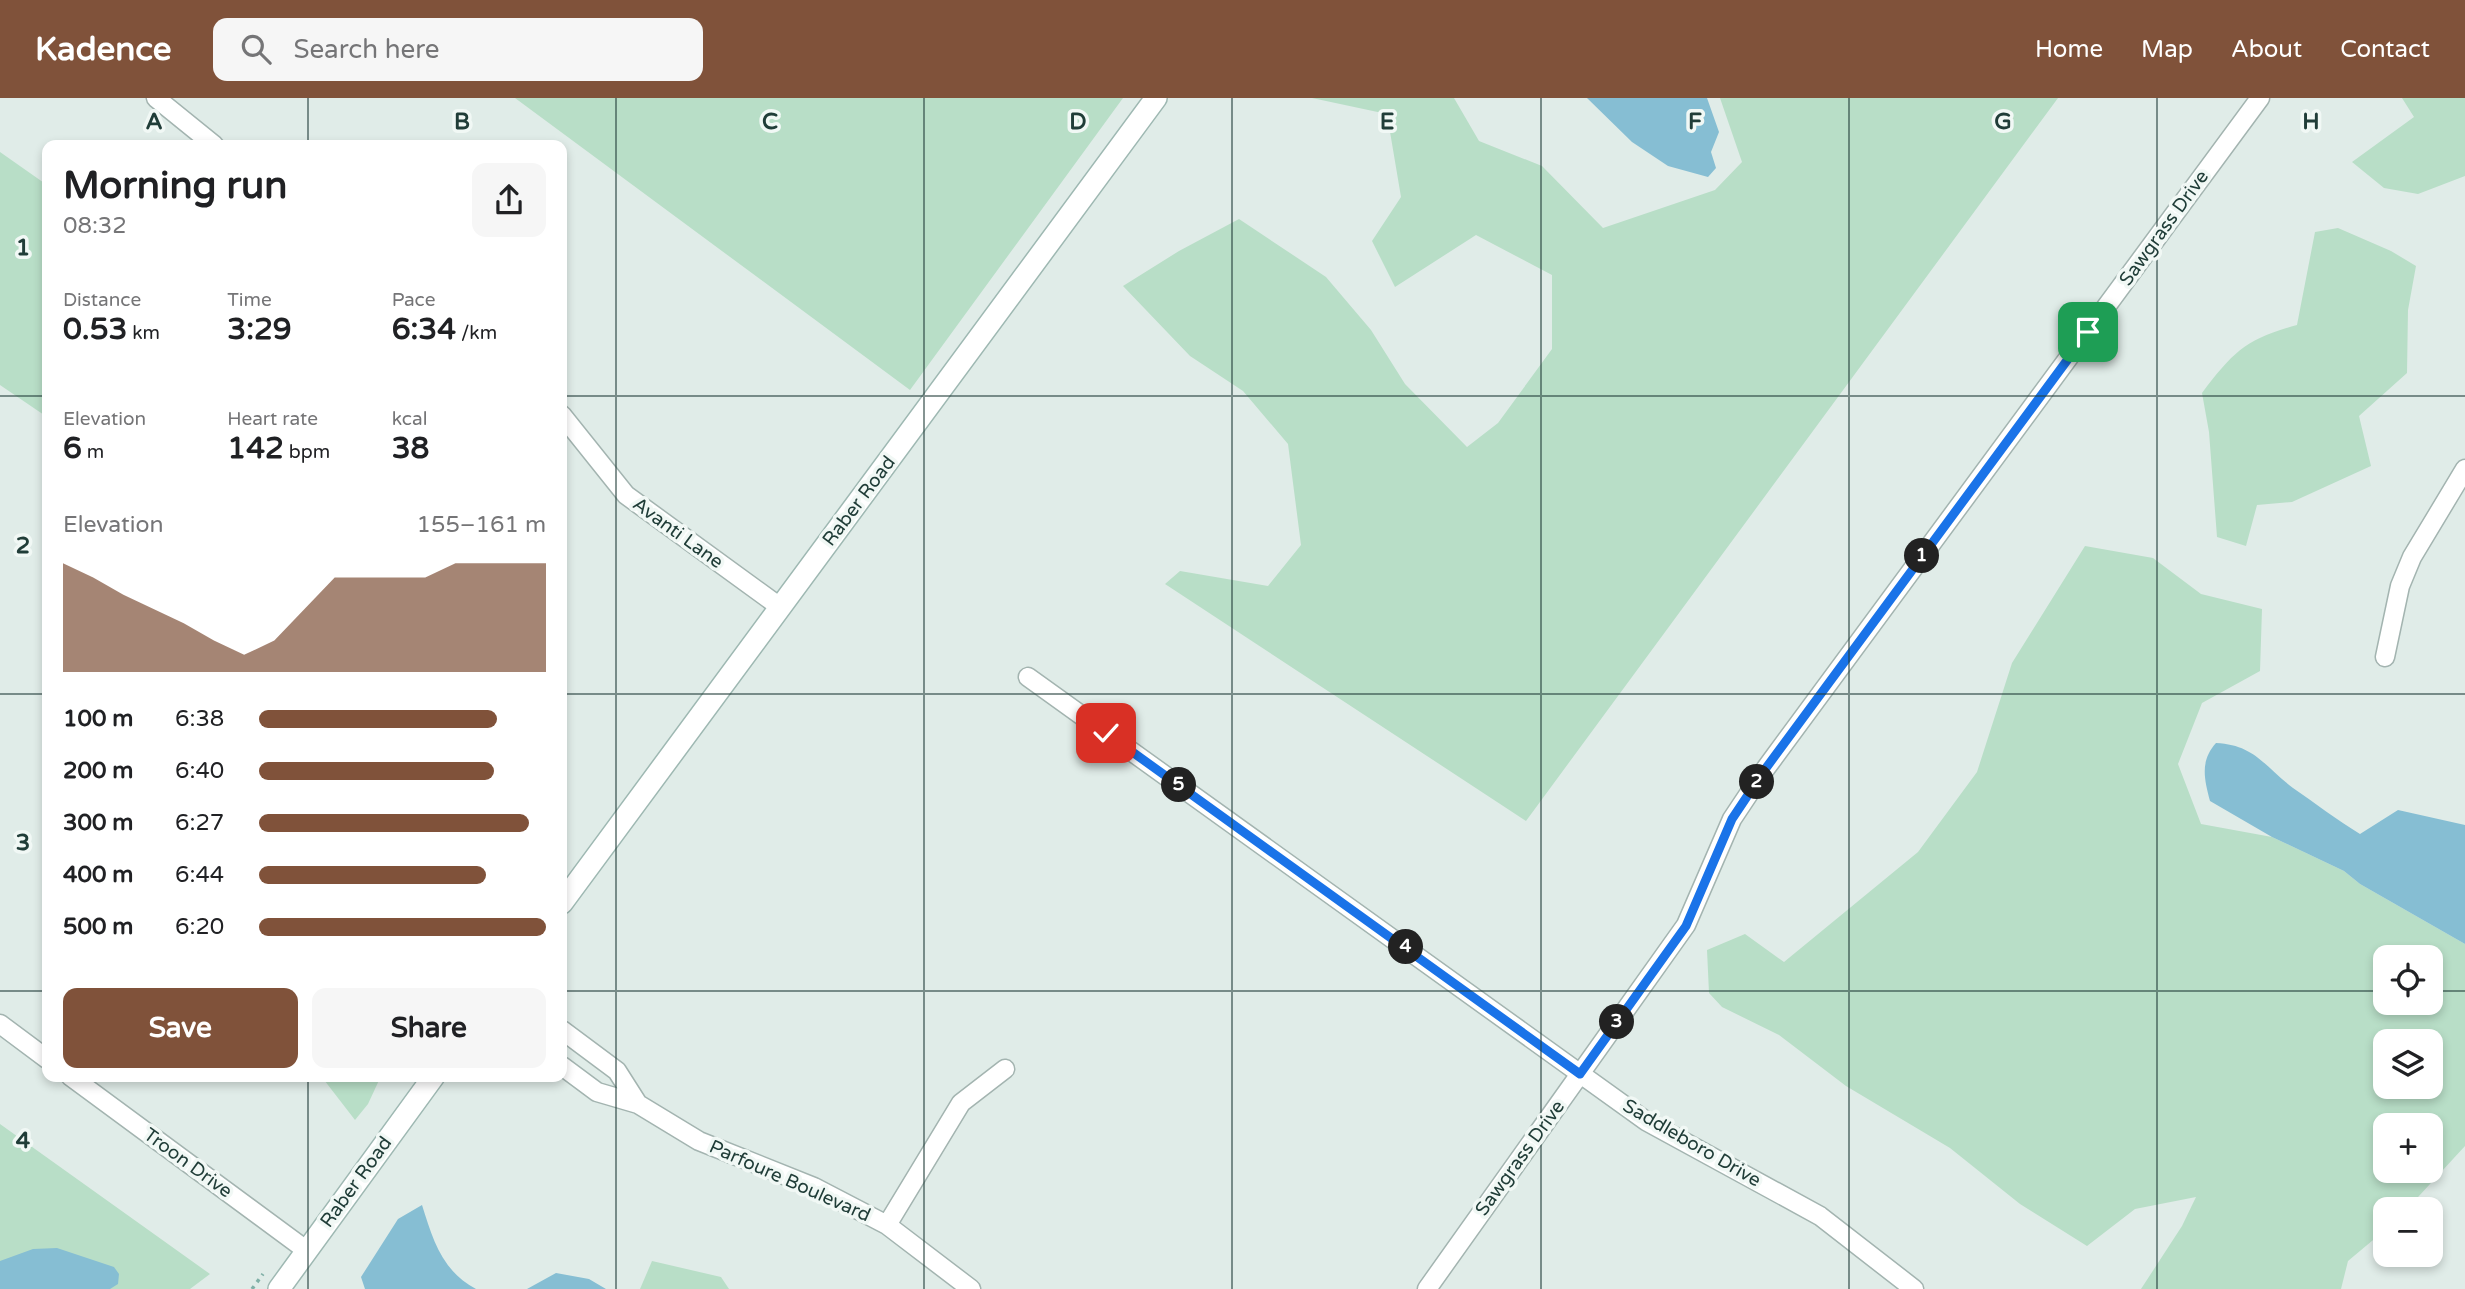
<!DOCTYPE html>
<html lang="en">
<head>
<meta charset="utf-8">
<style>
	body { margin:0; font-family:"Varela Round",sans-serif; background:#f6f6f6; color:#202124; height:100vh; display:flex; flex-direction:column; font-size:26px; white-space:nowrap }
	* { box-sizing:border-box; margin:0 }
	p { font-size:23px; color:#757577 }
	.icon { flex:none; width:38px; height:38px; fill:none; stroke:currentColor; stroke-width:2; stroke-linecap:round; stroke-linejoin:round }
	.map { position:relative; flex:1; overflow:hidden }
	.side { position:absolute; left:42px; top:42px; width:525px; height:942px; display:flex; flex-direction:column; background:#fff; border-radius:14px; box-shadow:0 4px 10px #0003 }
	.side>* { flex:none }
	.controls { position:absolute; left:2373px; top:847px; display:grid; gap:14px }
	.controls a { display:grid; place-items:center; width:70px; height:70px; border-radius:14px; background:#fff; box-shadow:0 4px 10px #0003; font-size:35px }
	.pin { position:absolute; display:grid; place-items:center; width:60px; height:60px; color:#fff; margin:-30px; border-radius:14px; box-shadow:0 4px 10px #0006 }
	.km { position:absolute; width:35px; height:35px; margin:-18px; border-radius:50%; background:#222; color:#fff; font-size:19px; line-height:35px; text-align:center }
	.round { display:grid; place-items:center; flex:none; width:74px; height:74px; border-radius:14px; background:#f6f6f6 }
	.overview { display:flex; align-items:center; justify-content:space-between; height:119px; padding:0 21px }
	h1 { font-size:38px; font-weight:700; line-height:52px }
	.metrics { display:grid; grid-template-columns:repeat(3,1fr); gap:10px; height:119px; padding:7px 21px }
	.metrics div { display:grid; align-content:center }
	.metrics b { font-size:30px; font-weight:700 }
	.metrics small { font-size:19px; font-weight:400 }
	.metrics p { font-size:19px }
	.chart { height:196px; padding:14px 21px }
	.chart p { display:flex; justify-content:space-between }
	.chart svg { width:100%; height:126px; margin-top:7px; fill:#80523a; opacity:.7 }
	.action { display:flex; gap:14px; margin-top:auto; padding:14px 21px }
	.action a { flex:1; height:80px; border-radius:14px; background:#80523a; color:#fff; font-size:28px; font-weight:700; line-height:80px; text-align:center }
	.action a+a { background:#f6f6f6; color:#202124 }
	ul { padding:0 21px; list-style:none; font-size:23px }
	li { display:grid; grid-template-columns:112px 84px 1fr; align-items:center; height:52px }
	li i { height:18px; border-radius:9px; background:#80523a }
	header { display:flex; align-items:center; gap:42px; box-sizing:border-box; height:98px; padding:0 35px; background:#80523a; color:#fff }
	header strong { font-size:33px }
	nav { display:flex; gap:38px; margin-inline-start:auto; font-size:24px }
	.search { width:490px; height:63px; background:#f6f6f6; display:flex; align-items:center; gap:18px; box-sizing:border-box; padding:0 24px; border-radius:14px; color:#757577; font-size:26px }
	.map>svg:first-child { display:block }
	.green { fill:#b8dec7; fill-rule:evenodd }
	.water { fill:#86bed3 }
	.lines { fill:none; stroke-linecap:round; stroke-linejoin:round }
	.street-casing { stroke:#a3b4b0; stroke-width:21 }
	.secondary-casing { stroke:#9eb8b2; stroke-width:24 }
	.path { stroke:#80b0a7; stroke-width:3.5; stroke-dasharray:3.5 5; stroke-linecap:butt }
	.street { stroke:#fff; stroke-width:18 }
	.secondary { stroke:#fff; stroke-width:21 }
	.route-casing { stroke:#fff; stroke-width:14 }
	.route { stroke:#1a73e8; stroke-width:9 }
	.grid { fill:none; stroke:#203d38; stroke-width:2; stroke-opacity:0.55 }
	.labels { text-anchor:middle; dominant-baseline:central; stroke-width:7; stroke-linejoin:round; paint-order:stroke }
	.street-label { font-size:19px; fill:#203d38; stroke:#f1f8f5 }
	.grid-label { font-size:23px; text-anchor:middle; font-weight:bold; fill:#203d38; stroke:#f1f8f5; stroke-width:7; stroke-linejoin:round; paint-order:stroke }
</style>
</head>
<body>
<header>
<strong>Kadence</strong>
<div class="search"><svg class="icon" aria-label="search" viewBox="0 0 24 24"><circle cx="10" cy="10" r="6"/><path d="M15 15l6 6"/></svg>Search here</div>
<nav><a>Home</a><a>Map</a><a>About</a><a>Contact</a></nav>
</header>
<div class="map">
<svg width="2465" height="1191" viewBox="0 0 2465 1191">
	<rect width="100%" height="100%" fill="#e0ece8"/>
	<path class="green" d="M515 0H1123L910 292Z
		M1312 0H1454L1479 43 1542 68 1603 130 1715 92 1742 64 1720 0H2058L1526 723 1165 486 1180 473 1268 488 1301 447 1288 346 1243 293 1190 258 1123 188 1179 153 1239 121 1326 179 1371 232 1405 286 1467 349 1498 325 1552 251V177L1476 137 1395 189 1372 143 1401 99 1387 16Z
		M2402 0H2465V78L2418 96 2384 90 2352 64 2414 19Z
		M0 54 47 87V319L0 287Z
		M2338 130 2391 153 2416 168 2408 212 2407 275 2359 318 2371 368 2292 404 2257 407 2246 448 2217 439 2209 334 2202 295C2234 253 2246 241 2297 227L2315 134Z
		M2085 448 2153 460 2201 496 2262 511 2260 573 2202 605 2178 666 2201 726 2272 739 2344 773 2360 786 2465 846V1048L2407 1111H2385V1132L2348 1163 2341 1191H2141L2182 1128 2196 1099 2135 1111 2087 1148 2020 1106 1950 1050 1846 988 1779 937 1722 909 1709 895 1707 852 1745 836 1784 864 1918 754 1977 674 2012 565ZM2385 859H2431V905H2385ZM2385 943H2431V989H2385ZM2385 1027H2431V1073H2385Z
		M321 978H381L368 1006 355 1022Z
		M0 1026 210 1176 190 1191H0Z
		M652 1163 721 1179 729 1191H640Z"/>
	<path class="water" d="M1587 0H1707L1719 34 1711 54 1716 70 1708 79 1668 68 1632 44Z
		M2216 645C2255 647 2264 668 2293 690 2315 705 2337 722 2360 736L2398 712 2465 727V846L2360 786 2344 773 2272 739 2210 703C2204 680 2200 663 2216 645Z
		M422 1107C433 1142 442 1173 476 1191H365L361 1179 398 1121Z
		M57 1150 114 1169 119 1176 118 1186 110 1191H0V1163L33 1151Z
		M556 1175 589 1181 606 1191H527Z"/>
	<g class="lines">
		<g class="street-casing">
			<path id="street" d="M156 0 214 47
				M562 317 626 397 780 509
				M2385 559 2400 488 2412 459 2465 371
				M1028 579 1646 1023 1820 1118 1914 1191
				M0 926 47 961
				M562 932 617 973 638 1006
				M562 968 597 994 638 1006 699 1043 814 1089 887 1127 971 1191
				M70 978 306 1152
				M887 1127 961 1005 1005 971
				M1427 1191 1686 827 1732 721 1766 670 2260 0"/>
		</g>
		<g class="secondary-casing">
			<path id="secondary" d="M562 805 1156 0
				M279 1191 434 978"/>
		</g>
		<path class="path" d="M252 1191 263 1176"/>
		<use href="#street" class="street"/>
		<use href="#secondary" class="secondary"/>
	</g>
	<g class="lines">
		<g class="route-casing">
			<path id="route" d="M1106 635 1580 976 1686 828 1732 721 1766 670 2088 234"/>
		</g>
		<use href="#route" class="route"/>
	</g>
	<path class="grid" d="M308 0V47M616 0V1191M924 0V1191M1232 0V1191M1541 0V1191M1849 0V1191M2157 0V1191M0 298H47M562 298H2465M0 596H47M562 596H2465M0 893H47M562 893H2385M2431 893H2465M308 978V1191"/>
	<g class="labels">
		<g class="street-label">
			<text transform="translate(2164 130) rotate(-54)">Sawgrass Drive</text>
			<text transform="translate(859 403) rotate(-53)">Raber Road</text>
			<text transform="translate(678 435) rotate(36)">Avanti Lane</text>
			<text transform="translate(1692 1045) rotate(30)">Saddleboro Drive</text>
			<text transform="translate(1520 1060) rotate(-54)">Sawgrass Drive</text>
			<text transform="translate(188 1065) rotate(36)">Troon Drive</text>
			<text transform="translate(790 1083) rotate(24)">Parfoure Boulevard</text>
			<text transform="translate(356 1084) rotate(-54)">Raber Road</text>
		</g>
	</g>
	<g class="grid-label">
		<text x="154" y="31">A</text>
		<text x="462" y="31">B</text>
		<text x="770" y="31">C</text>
		<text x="1078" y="31">D</text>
		<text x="1387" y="31">E</text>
		<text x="1695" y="31">F</text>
		<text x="2003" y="31">G</text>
		<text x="2311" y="31">H</text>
		<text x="23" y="157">1</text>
		<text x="23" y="455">2</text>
		<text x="23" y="752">3</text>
		<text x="23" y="1050">4</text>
	</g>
</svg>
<div class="controls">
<a><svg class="icon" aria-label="locate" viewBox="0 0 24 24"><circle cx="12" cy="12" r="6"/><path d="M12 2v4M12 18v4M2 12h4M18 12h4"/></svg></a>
<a><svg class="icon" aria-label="layers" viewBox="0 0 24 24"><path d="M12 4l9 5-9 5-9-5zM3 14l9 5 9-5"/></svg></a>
<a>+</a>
<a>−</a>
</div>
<div class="pin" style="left:2088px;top:234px;background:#1e9e55"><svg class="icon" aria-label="arrive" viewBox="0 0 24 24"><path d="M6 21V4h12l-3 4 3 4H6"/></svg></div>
<div class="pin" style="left:1106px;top:635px;background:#d93025"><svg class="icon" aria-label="check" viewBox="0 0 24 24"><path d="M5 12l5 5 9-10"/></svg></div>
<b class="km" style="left:1922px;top:458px">1</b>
<b class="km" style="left:1757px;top:684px">2</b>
<b class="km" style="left:1617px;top:924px">3</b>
<b class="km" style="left:1406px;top:849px">4</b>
<b class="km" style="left:1179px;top:687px">5</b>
<section class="side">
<div class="overview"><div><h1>Morning run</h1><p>08:32</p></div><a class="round"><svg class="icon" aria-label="share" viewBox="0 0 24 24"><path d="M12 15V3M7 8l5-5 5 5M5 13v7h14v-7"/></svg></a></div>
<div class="metrics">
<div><p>Distance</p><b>0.53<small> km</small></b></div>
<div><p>Time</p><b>3:29</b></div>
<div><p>Pace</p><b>6:34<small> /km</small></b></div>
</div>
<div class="metrics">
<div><p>Elevation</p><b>6<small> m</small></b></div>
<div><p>Heart rate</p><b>142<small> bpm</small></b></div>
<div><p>kcal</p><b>38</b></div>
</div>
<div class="chart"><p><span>Elevation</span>155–161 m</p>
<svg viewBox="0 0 160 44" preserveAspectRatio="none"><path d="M0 44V6L10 11L20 17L30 22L40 27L50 33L60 38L70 33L80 22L90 11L100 11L110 11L120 11L130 6L140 6L150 6L160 6V44z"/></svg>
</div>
<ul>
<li><b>100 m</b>6:38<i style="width:83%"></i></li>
<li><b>200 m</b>6:40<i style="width:82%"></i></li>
<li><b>300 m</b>6:27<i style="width:94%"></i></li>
<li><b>400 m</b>6:44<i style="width:79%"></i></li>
<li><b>500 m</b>6:20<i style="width:100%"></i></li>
</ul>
<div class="action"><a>Save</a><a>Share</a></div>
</section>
</div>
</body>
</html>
